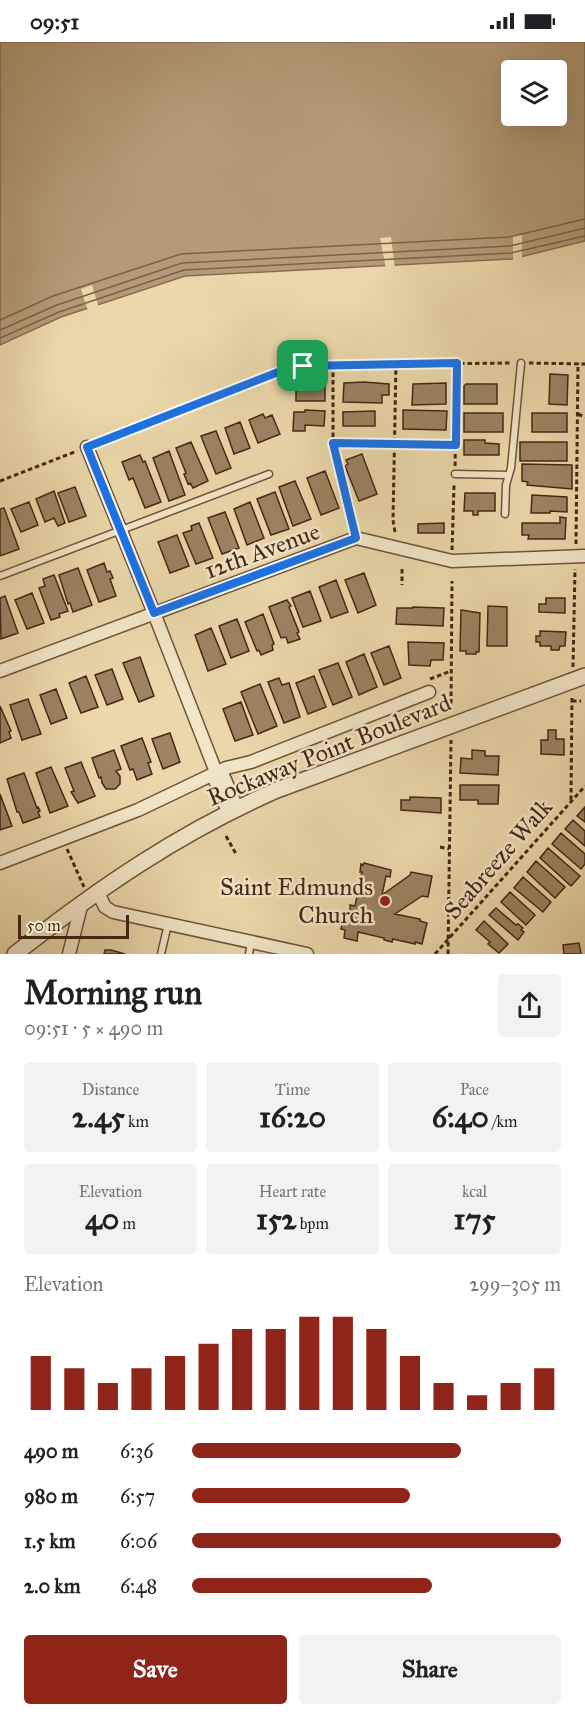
<!DOCTYPE html>
<html lang="en">
<head>
<meta charset="utf-8">
<style>
	body { margin:0; font-family:"IM FELL Great Primer",serif; background:#f2f2f2; color:#202124; height:100vh; display:flex; flex-direction:column; font-size:22px; white-space:nowrap }
	* { box-sizing:border-box; margin:0 }
	p { font-size:20px; color:#757577 }
	.icon { flex:none; width:33px; height:33px; fill:none; stroke:currentColor; stroke-width:2; stroke-linecap:round; stroke-linejoin:round }
	.map { position:relative; height:912px; overflow:hidden }
	.panel { display:flex; flex-direction:column; background:#fff; flex:1 }
	.panel>* { flex:none }
	.controls { position:absolute; left:501px; top:18px; display:grid; gap:12px }
	.controls a { display:grid; place-items:center; width:66px; height:66px; border-radius:6px; background:#fff; box-shadow:0 6px 24px #0002; font-size:30px }
	.scale { position:absolute; left:18px; bottom:15px; width:111px; box-sizing:border-box; padding-left:6px; border:3px solid #472616; border-top:0; font-size:16px; line-height:21px; white-space:nowrap; color:#472616; -webkit-text-stroke:4px #f1e6c8; paint-order:stroke }
	.pin { position:absolute; display:grid; place-items:center; width:51px; height:51px; color:#fff; margin:-26px; border-radius:12px; box-shadow:0 3px 9px #0006 }
	.round { display:grid; place-items:center; flex:none; width:63px; height:63px; border-radius:6px; background:#f2f2f2 }
	.headline { display:flex; align-items:center; justify-content:space-between; height:102px; padding:0 24px }
	h1 { font-size:33px; font-weight:700; line-height:45px }
	.stats { display:grid; grid-template-columns:repeat(3,1fr); gap:9px; height:102px; padding:6px 24px }
	.stats div { display:grid; align-content:center; border-radius:6px; background:#f2f2f2; text-align:center }
	.stats b { font-size:30px; font-weight:700 }
	.stats small { font-size:16px; font-weight:400 }
	.stats p { font-size:16px }
	.chart { height:168px; padding:12px 24px }
	.chart p { display:flex; justify-content:space-between }
	.chart svg { width:100%; height:108px; margin-top:6px; stroke:#8f2418; stroke-width:6 }
	.button { display:flex; gap:12px; margin-top:auto; padding:12px 24px }
	.button a { flex:1; height:69px; border-radius:6px; background:#8f2418; color:#fff; font-size:24px; font-weight:700; line-height:69px; text-align:center }
	.button a+a { background:#f2f2f2; color:#202124 }
	ul { padding:0 24px; list-style:none; font-size:20px }
	li { display:grid; grid-template-columns:96px 72px 1fr; align-items:center; height:45px }
	li i { height:15px; border-radius:8px; background:#8f2418 }
	.status { display:flex; justify-content:space-between; align-items:center; height:42px; padding:0 30px; background:#fff; direction:ltr }
	.status svg { height:16px; fill:currentColor }
	.map>svg:first-child { display:block }
	.water { fill:#b39b78; stroke:#886c51; stroke-width:1.5; fill-rule:evenodd }
	.pier { fill:#ead8aa }
	.lines { fill:none; stroke-linecap:round; stroke-linejoin:round }
	.shore { stroke:#7d6047; stroke-width:1.5 }
	.building { fill:#9c8363; stroke:#472616; stroke-width:1.5 }
	.service-casing { stroke:#70523b; stroke-width:9 }
	.minor-casing { stroke:#70523b; stroke-width:15 }
	.tertiary-casing { stroke:#70523b; stroke-width:18 }
	.path { stroke:#472616; stroke-width:3; stroke-dasharray:4.5 3; stroke-linecap:butt }
	.service { stroke:#f1e6c8; stroke-width:6 }
	.minor { stroke:#f1e6c8; stroke-width:12 }
	.tertiary { stroke:#f1e6c8; stroke-width:15 }
	.route-casing { stroke:#fff; stroke-width:12 }
	.route { stroke:#1a73e8; stroke-width:8 }
	.poi-dot { fill:#8f2418; stroke:#f1e6c8; stroke-width:2 }
	.labels { text-anchor:middle; dominant-baseline:central; stroke-width:5; stroke-linejoin:round; paint-order:stroke }
	.street-label { font-size:24px; fill:#472616; stroke:#f1e6c8 }
	.poi-label { font-size:24px; fill:#472616; stroke:#f1e6c8; text-anchor:end }
</style>
</head>
<body>
<div class="status"><b>09:51</b><svg viewBox="0 0 49 12"><path d="M0 12V9h3v3zM5 12V6h3v6zM10 12V3h3v9zM15 12V0h3v12zM26 1h20v11H26zM47 4h2v5h-2z"/></svg></div>
<div class="map">
<svg width="585" height="912" viewBox="0 0 585 912">
	<rect width="100%" height="100%" fill="#ead8aa"/>
	<filter id="stains"><feTurbulence type="fractalNoise" baseFrequency=".00333" numOctaves="4"/><feColorMatrix values="0 0 0 0 .2 0 0 0 0 .09 0 0 0 0 .02 0 0 0 .5 -.17"/></filter>
	<radialGradient id="worn" r=".72"><stop offset=".6" stop-color="#630" stop-opacity="0"/><stop offset="1" stop-color="#630" stop-opacity=".3"/></radialGradient>
	<path class="water" d="M0 0H585V199L512 217 185 234 61 275 0 303ZM512 28H556V74H512Z"/>
	<path class="pier" d="M522 192V218L513 220V193Z
		M391 195 395 226 386 227 380 196Z
		M92 243 99 266 88 269 81 247Z"/>
	<g class="lines">
		<path class="shore" d="M0 278 53 254 181 212 509 195 585 177
			M0 288 57 263 182 221 510 204 585 186
			M0 296 59 270 184 228 511 211 585 194"/>
	</g>
	<path class="building" d="M550 332 568 333 567 363 549 362Z
		M364 340 389 342V353H382V361L343 360 344 341Z
		M446 341V362L412 363 413 342Z
		M466 342H497V362H464V344Z
		M296 344H325V359H296Z
		M305 368 325 369 324 384 305 383V389H293L294 370H305Z
		M403 368 447 369 446 388 403 387Z
		M375 369V384H343V370Z
		M464 371H503V390H464Z
		M532 371H567V390H532Z
		M263 372 265 376 272 373 280 392 258 401 249 378Z
		M240 380 250 406 234 412 225 386Z
		M216 389 231 426 216 432 201 394Z
		M464 398H485V401L499 402V413H464Z
		M191 400 208 439 193 446 190 441 188 442 184 432 186 431 176 406Z
		M520 400H567V419H520Z
		M169 409 185 453 169 459 153 416Z
		M362 412 377 452 359 459 345 424 348 422 346 418Z
		M140 413 143 420 145 419 161 460 145 466 133 436 129 438 122 420Z
		M522 422 572 423V447L527 443 528 440 522 439Z
		M325 429 339 466 321 473 307 436Z
		M295 439 311 477 293 484 279 445Z
		M75 445 86 474 69 480 58 451Z
		M54 449 65 481 58 484 54 476 45 480 36 457Z
		M275 450 289 487 271 493 257 457Z
		M465 451H495V469H478V473H473V469H464Z
		M532 453 567 455V470L550 469V471H531Z
		M29 460 38 483 21 490 11 467Z
		M250 460 264 496 247 503 234 467Z
		M4 466 19 507 0 514V467Z
		M225 470 239 506 222 512 208 476Z
		M560 475 566 476 565 497H528L529 493H522V481H560Z
		M199 481 213 516 196 522 183 491 192 488 191 484Z
		M444 481V491H418V482Z
		M177 493 189 524 170 531 158 500Z
		M104 521 107 530 110 529 113 536 110 537 116 554 99 560 87 528Z
		M78 526 92 563 73 570 70 561 68 562 59 533Z
		M364 531 376 563 358 571 345 538Z
		M54 533 68 569 59 572 60 575 51 578 39 546 45 544 43 537Z
		M336 538 348 570 331 576 319 545Z
		M310 549 321 579 303 585 292 556Z
		M32 551 44 581 27 587 15 558Z
		M5 554 18 591 1 597 0 556Z
		M546 556H565V571L539 570V562H546Z
		M287 558 291 564 289 565 299 590 297 591 300 597 288 601 286 595 281 596 269 565Z
		M488 564 507 565V604H487Z
		M413 565 444 566 443 584 396 582 397 566H413Z
		M461 568 480 571 479 610H476V612H466V609H460Z
		M263 572 274 602 272 603 273 608 261 613 259 608 257 609 245 580Z
		M237 577 249 609 231 616 219 584Z
		M211 586 226 622 208 629 195 593Z
		M540 589 566 590 565 604H560L559 608H551V604H540V600H536V594H540Z
		M408 600 444 601 443 618H431L430 624 409 623Z
		M389 604 401 636 384 643 371 611Z
		M364 612 377 645 359 653 346 620Z
		M140 615 154 654 139 660 123 621Z
		M338 621 352 655 333 663 319 628Z
		M112 627 123 657 107 663 95 633Z
		M86 634 98 665 81 671 69 641Z
		M314 634 326 665 308 672 296 641Z
		M279 636 282 643 289 641 300 675 284 681 268 640Z
		M260 642 277 684 258 692 241 650Z
		M56 647 67 676 51 682 40 653Z
		M28 657 41 692 22 698 10 663Z
		M241 660 253 693 235 699 223 667Z
		M0 664 11 689 9 690 11 696 0 701Z
		M548 688H556V697H564V713L541 712V698H548Z
		M170 691 180 720 163 727 152 697Z
		M142 696 151 720 148 721 152 732 137 738 133 727 130 728 121 704Z
		M114 708 121 727 116 729 120 734V742L115 747H106L102 741 101 735 99 736 92 716Z
		M472 708 485 709V714H499L498 733 460 731 461 716 472 717Z
		M81 720 95 754 78 761 71 750 74 749 65 726Z
		M51 725 68 764 50 771 36 731Z
		M24 731 37 766 38 765 40 769 38 770 40 775 23 781 19 770H17L7 737Z
		M460 743H499L498 762H478V758H460Z
		M0 752 12 784 0 788Z
		M410 755 441 756V771L401 768V758H410Z
		M585 765V780L577 774Z
		M573 778 585 789V804L565 787Z
		M561 791 585 812V822L581 827 552 802Z
		M548 806 580 834 571 844 540 816Z
		M536 819 565 845 555 856 527 830Z
		M364 821 391 828 390 835 386 834 382 853 410 833 411 830 432 834 428 855 422 854 395 872 420 877V879L427 881 422 902 415 900V902L393 897 392 900 384 898V896L358 890 357 899 344 896 345 888 341 887 343 878 350 879V863L355 864 362 830H360L361 822 363 823Z
		M523 835 551 860 543 870 514 846Z
		M510 850 535 873 526 883 501 860Z
		M496 866 516 883 518 882 523 886 521 888 524 890 518 898 489 873Z
		M484 879 508 902 499 911 488 902 490 900 476 888Z
		M579 901 581 912H564L563 903Z
		M105 908H111L125 912H104Z"/>
	<g class="lines">
		<g class="service-casing">
			<path id="service" d="M455 432 508 433
				M505 472 506 443 511 426 521 321
				M0 534 269 432
				M161 912 168 882
				M249 912 251 900"/>
		</g>
		<g class="minor-casing">
			<path id="minor" d="M87 405 154 571 216 730 214 736 228 770
				M0 629 356 496 452 519 585 514
				M216 730 223 733 237 766
				M0 821 138 768 226 726 251 720 429 650
				M97 849 105 865 113 870 307 912
				M69 912 82 860"/>
		</g>
		<g class="tertiary-casing">
			<path id="tertiary" d="M15 912C99 846 179 791 277 748L585 634"/>
		</g>
		<path class="path" d="M529 321 585 322
			M333 323V406L353 483
			M578 372 585 375
			M99 400 287 327 303 324 333 323 511 321
			M333 401 456 403
			M455 424 457 321
			M0 439 77 409
			M395 490 393 478 396 322
			M576 502 578 321
			M452 508 454 443
			M402 527V543
			M573 625 575 527
			M430 637 451 629
			M572 659H581
			M451 669 452 539
			M571 758 572 654
			M226 794 236 812
			M440 805 449 807
			M67 807 84 845
			M435 912 585 744
			M448 912 451 698"/>
		<use href="#service" class="service"/>
		<use href="#minor" class="minor"/>
		<use href="#tertiary" class="tertiary"/>
	</g>
	<g class="lines">
		<g class="route-casing">
			<path id="route" d="M457 321 456 403 333 401 356 496 154 571 87 405 286 327 303 324Z"/>
		</g>
		<use href="#route" class="route"/>
	</g>
	<circle class="poi-dot" cx="385" cy="859" r="6"/>
	<g class="labels">
		<g class="street-label">
			<text transform="translate(262 509) rotate(-20)">12th Avenue</text>
			<text transform="translate(329 708) rotate(-22)">Rockaway Point Boulevard</text>
			<text transform="translate(498 817) rotate(-49)">Seabreeze Walk</text>
		</g>
		<g class="poi-label">
			<text x="373" y="845">Saint Edmunds<tspan x="373" dy="28">Church</tspan></text>
		</g>
	</g>
	<rect width="100%" height="100%" filter="url(#stains)"/>
	<rect width="100%" height="100%" fill="url(#worn)"/>
</svg>
<div class="controls">
<a><svg class="icon" aria-label="layers" viewBox="0 0 24 24"><path d="M12 4l9 5-9 5-9-5zM3 14l9 5 9-5"/></svg></a>
</div>
<div class="scale">50 m</div>
<div class="pin" style="left:303px;top:324px;background:#1e9e55"><svg class="icon" aria-label="arrive" viewBox="0 0 24 24"><path d="M6 21V4h12l-3 4 3 4H6"/></svg></div>
</div>
<section class="panel">
<div class="headline"><div><h1>Morning run</h1><p>09:51 · 5 × 490 m</p></div><a class="round"><svg class="icon" aria-label="share" viewBox="0 0 24 24"><path d="M12 15V3M7 8l5-5 5 5M5 13v7h14v-7"/></svg></a></div>
<div class="stats">
<div><p>Distance</p><b>2.45<small> km</small></b></div>
<div><p>Time</p><b>16:20</b></div>
<div><p>Pace</p><b>6:40<small> /km</small></b></div>
</div>
<div class="stats">
<div><p>Elevation</p><b>40<small> m</small></b></div>
<div><p>Heart rate</p><b>152<small> bpm</small></b></div>
<div><p>kcal</p><b>175</b></div>
</div>
<div class="chart"><p><span>Elevation</span>299–305 m</p>
<svg viewBox="0 0 160 44" preserveAspectRatio="none"><path d="M5 44V22M15 44V27M25 44V33M35 44V27M45 44V22M55 44V17M65 44V11M75 44V11M85 44V6M95 44V6M105 44V11M115 44V22M125 44V33M135 44V38M145 44V33M155 44V27"/></svg>
</div>
<ul>
<li><b>490 m</b>6:36<i style="width:73%"></i></li>
<li><b>980 m</b>6:57<i style="width:59%"></i></li>
<li><b>1.5 km</b>6:06<i style="width:100%"></i></li>
<li><b>2.0 km</b>6:48<i style="width:65%"></i></li>
</ul>
<div class="button"><a>Save</a><a>Share</a></div>
</section>
</body>
</html>
